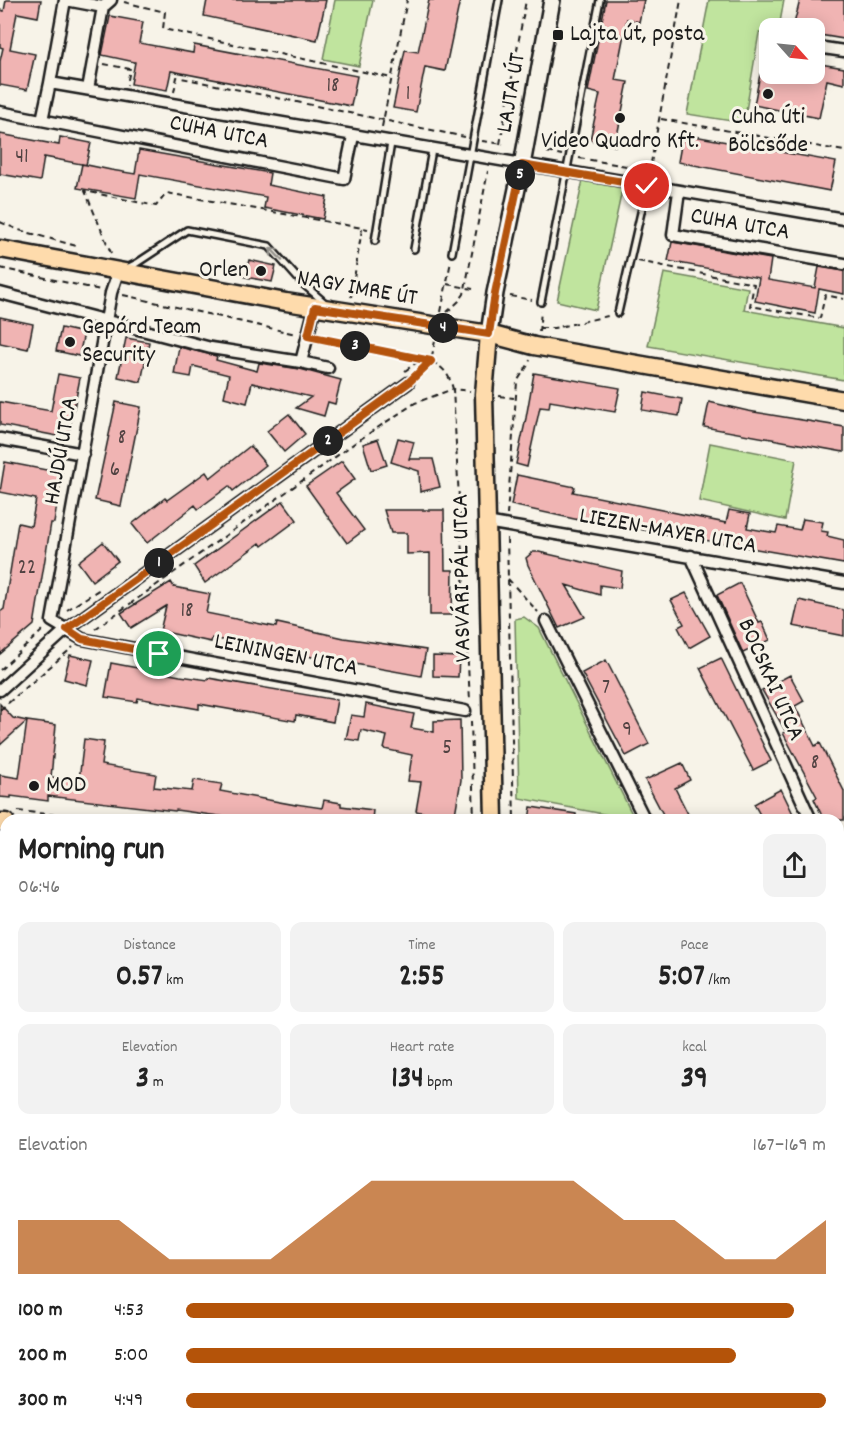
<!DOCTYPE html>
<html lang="en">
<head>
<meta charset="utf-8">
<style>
	body { margin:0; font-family:Dekko,sans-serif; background:#f2f2f2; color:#222; height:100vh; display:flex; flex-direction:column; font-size:22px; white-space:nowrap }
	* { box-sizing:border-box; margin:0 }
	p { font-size:20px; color:#767676 }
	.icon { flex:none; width:33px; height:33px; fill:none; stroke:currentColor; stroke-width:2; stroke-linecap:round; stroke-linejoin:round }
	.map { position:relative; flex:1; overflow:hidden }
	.sheet { position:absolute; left:0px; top:814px; width:844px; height:622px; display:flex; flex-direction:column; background:#fff; border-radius:18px 18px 0 0; box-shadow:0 3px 15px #0003 }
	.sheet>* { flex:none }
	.needle { width:39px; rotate:117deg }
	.buttons { position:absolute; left:759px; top:18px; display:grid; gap:12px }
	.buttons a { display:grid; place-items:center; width:66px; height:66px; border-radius:12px; background:#fff; box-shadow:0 3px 15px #0003; font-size:30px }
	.pin { position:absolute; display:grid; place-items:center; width:51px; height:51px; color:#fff; margin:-26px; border:3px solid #fff; border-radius:50%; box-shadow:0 2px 6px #0007 }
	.km { position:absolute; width:30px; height:30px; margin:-15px; border-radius:50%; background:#222; color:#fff; font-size:16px; line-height:30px; text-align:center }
	.round { display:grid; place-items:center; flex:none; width:63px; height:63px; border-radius:12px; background:#f2f2f2 }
	.summary { display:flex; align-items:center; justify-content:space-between; height:102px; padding:0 18px }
	h1 { font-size:33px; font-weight:800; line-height:45px }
	.stats { display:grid; grid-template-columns:repeat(3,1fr); gap:9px; height:102px; padding:6px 18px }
	.stats div { display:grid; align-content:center; border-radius:12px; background:#f2f2f2; text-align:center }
	.stats b { font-size:30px; font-weight:800 }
	.stats small { font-size:16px; font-weight:400 }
	.stats p { font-size:16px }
	.chart { height:168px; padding:12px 18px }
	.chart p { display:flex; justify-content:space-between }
	.chart svg { width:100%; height:108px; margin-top:6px; fill:#b45309; opacity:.7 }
	ul { padding:0 18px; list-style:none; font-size:20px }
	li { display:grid; grid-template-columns:96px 72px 1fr; align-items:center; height:45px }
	li i { height:15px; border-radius:8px; background:#b45309 }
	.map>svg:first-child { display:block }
	.built { fill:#f5e0d8 }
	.green { fill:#c0e49e; stroke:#6e805d; stroke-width:1.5 }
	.building { fill:#f0b4b3; stroke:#1c1c1c; stroke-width:1.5 }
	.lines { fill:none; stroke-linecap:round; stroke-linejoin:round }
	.lane-casing { stroke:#1c1c1c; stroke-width:10 }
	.street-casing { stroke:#1c1c1c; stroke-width:15 }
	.secondary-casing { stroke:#1c1c1c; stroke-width:20 }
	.primary-casing { stroke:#1c1c1c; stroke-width:21 }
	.path { stroke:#1c1c1c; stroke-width:2; stroke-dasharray:6 4.5; stroke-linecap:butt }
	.lane { stroke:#f7f3e8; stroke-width:5 }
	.street { stroke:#f7f3e8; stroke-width:10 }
	.secondary { stroke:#f7f3e8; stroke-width:15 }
	.primary { stroke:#fedbac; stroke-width:16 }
	.oneway { stroke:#94928c }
	.route-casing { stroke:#fff; stroke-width:12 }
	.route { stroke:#b45309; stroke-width:8 }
	.poi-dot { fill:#1c1c1c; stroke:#f7f3e8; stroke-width:2 }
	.labels { text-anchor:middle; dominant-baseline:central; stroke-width:6; stroke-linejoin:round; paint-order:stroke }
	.number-label { font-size:21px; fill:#514242 }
	.poi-label { font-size:24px; fill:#1c1c1c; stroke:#f7f3e8; text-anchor:start }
	.street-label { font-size:24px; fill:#1c1c1c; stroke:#f7f3e8 }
</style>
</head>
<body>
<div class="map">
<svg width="844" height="1436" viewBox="0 0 844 1436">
	<rect width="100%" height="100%" fill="#f7f3e8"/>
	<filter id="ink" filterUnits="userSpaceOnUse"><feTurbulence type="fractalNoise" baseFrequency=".0167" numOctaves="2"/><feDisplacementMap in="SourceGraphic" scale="12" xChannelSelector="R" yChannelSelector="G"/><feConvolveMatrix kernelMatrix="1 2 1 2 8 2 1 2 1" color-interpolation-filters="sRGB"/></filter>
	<g filter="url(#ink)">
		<path class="built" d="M0 939 6 940V1088H0Z
			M838 1111H844V1436H550V1431H838Z
			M0 1204H6V1431H519V1436H0Z"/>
		<path class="green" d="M335 0H373L359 66 323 59Z
			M709 0H784L779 28H770L769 34 759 33 744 123 687 114Z
			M583 180 623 186 596 310 557 301Z
			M664 273 748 288 744 310 844 328V380L648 346Z
			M710 443 796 460 785 520 699 501Z
			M524 617 539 628 635 820 519 798 515 619Z
			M844 931V1111H839L838 932Z
			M393 1431H487L486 1436H393Z"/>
		<path class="building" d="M6 0H41L38 17 17 13 10 49 35 54 27 90 0 85V61L3 48 0 47V10L4 11Z
			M207 0H326L317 40 204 16Z
			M429 0H460L445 71 425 67 416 112 393 108 405 50 418 52Z
			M606 0H644L639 22 627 19 615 80 628 82 615 146 590 140 600 94 588 91Z
			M800 0H844V39L814 34V28H793Z
			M110 16 143 22 139 43 193 53 194 45 357 76 351 106 171 71 167 90 131 84 135 62 102 55Z
			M814 63 844 68V84L827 80 819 118 754 105 760 74H814Z
			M0 134 59 145 60 137 91 143 86 165 44 157 40 181 0 174Z
			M683 134 836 162 830 191 678 162Z
			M139 150 270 173 268 185 327 197 323 219 264 208 266 197 140 174 136 198 77 188 82 164 111 170 135 174Z
			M672 242 771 259 768 280 815 288 819 267 844 271V294L819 289 815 313 755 301 759 278 668 261Z
			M249 260 276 266 272 282 245 277Z
			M0 317 33 324 28 349 0 343Z
			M61 328 84 333 79 356 56 351Z
			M126 338 149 342 141 382 118 377Z
			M179 347 217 356 216 360 257 371 259 363 300 369 341 380 335 404 328 402 324 416 296 408 311 397 252 383 247 403 224 397 229 375 193 366 191 377 174 374Z
			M534 373 620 388 615 412 550 401 549 408 540 407 527 467 516 464 526 418Z
			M58 374 80 378 68 438 0 425V402L51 411Z
			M645 392 682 399 679 416 642 410Z
			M116 402 141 407 121 506 95 500Z
			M709 402 748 411 844 427V452L704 427Z
			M289 414 305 434 284 452 267 431Z
			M398 438 414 442 409 459H433L440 487 420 492 419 471 391 462Z
			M378 439 387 465 371 470 363 444Z
			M250 446 266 465 233 491 229 486 198 509 195 505 147 543 132 524 165 498 167 500 206 472 210 478Z
			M342 461 355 479 336 493 364 530 347 543 306 486Z
			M5 462 62 473 54 523H51L34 625 0 654V612L4 609 18 523 31 526 36 499 0 492Z
			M517 475 575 487 573 492 726 523 729 510 750 514 747 528 776 533 778 526 800 530 803 519 823 522 821 531 828 532 827 536 844 540V564L693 538 692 540 615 524V528L511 505Z
			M283 501 297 520 262 546 260 543 205 583 194 566Z
			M384 510H444L445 570H453L452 615H430V553L407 554V533H391Z
			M103 542 118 561 92 581 78 562Z
			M533 552H539L622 571 620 588 600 585V595L566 585 585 617 559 628 528 565 526 558Z
			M171 582 174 587 210 594 206 613 276 627 277 623 344 638 426 650 421 676 327 659V660L259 646 258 647 212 638 211 642 160 631 166 606 131 628 121 613Z
			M740 583 759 623 762 622 770 640 743 653 717 595Z
			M686 593 710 636 689 648 678 627 684 624 671 600Z
			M799 600 844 610V636L793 626Z
			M70 655 93 660 87 685 64 679Z
			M433 656 459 657 458 677 433 676Z
			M721 658 771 761 753 770 700 668Z
			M606 660 649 744 626 756 582 673Z
			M111 663 180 676 208 680V678L337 700 333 722 296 715 295 721 199 704V709L138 698 137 702 105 697Z
			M790 675 804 701 795 706 815 746 820 743 844 791V820H824L814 799 817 797 783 733 786 732 762 690Z
			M0 704 13 718 27 721 0 745Z
			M366 704 414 714 411 728 434 732V721L460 720 461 780 454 820H440V816L416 811 421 782 408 781 412 755 384 749 387 736 361 730 359 741 346 739 351 715 364 717Z
			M27 721 56 725 51 777 79 780 84 739 104 742 101 765 156 774 154 787 192 791 194 780 222 784 220 791 296 805V804L322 808 324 800 341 803V806L373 810 372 820H247L176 810 175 811 48 796V801L11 796V798L0 797V775L19 778Z
			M682 763 690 780 675 788 691 820H666L645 780Z
			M781 789 796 820H763L754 804Z
			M531 807 576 814V820H529Z"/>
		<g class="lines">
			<g class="lane-casing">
				<path id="lane" d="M375 241 391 143
					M414 249 432 150
					M452 253 499 0
					M127 268 137 263 187 230 269 246 301 282 324 302
					M541 302 600 0
					M618 313 647 186
					M0 907H6
					M838 1409H844
					M626 1431V1436"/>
			</g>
			<g class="street-casing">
				<path id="street" d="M66 0 103 7
					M817 47 844 51
					M50 83 65 0
					M88 89 103 7 111 0
					M0 112 344 179 353 136
					M42 120 50 83 844 219
					M679 191 673 235 844 264
					M118 272 111 293 106 321 52 621 82 639 465 711
					M0 293 211 348 301 362 328 368
					M301 362 315 307
					M0 439 83 454
					M486 522 844 583
					M691 556 811 820
					M546 621 645 820
					M0 690 67 629 408 383
					M838 876 844 888
					M838 919H844"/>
			</g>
			<g class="secondary-casing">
				<path id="secondary" d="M489 334 495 293 522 165 552 0
					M519 1436V1431"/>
			</g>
			<g class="primary-casing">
				<path id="primary" d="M0 249 286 302 489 334 534 346 844 400
					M489 334 484 394 494 820
					M0 822H6"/>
			</g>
			<path class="path" d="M124 2 165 12 163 29 392 78
				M104 64 130 69 127 85
				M174 92 177 77 465 137
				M661 119 844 151
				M382 127 407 0
				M482 141 503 144
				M500 144 526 0
				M547 152 562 155
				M579 158 650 170
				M649 174 681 0
				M0 222 19 230 80 247
				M111 253 85 191 156 206 167 193 368 229
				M638 261 754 284 750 306 820 318 825 295 844 299
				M0 268 100 290
				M447 284 473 289
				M123 295 296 334
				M510 296 532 300
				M351 297 362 229
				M441 312 451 261
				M447 312 459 301 464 294 488 171
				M540 328H554L608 316
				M539 332 541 311
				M319 338 431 361
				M435 341 431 361C444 368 449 374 453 389L470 391
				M405 371 421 359
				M417 375 430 362
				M499 396 514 398
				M507 515 517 382C521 374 527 369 530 360
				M507 538 514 820
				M508 579 538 612
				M67 610 100 589
				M95 629 359 440 415 403 453 389 470 701
				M0 670 44 629
				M0 710 73 647
				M471 721 474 820
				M18 811 104 820
				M0 851 6 852
				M838 905 844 904
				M838 948H844
				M838 951H844
				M838 997H844
				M838 1079H844
				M112 1431 113 1436
				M594 1431 597 1436
				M491 1436V1431
				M538 1436 539 1431"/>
			<use href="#lane" class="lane"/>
			<use href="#street" class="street"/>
			<use href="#secondary" class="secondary"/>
			<use href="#primary" class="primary"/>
		</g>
		<defs><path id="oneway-shaft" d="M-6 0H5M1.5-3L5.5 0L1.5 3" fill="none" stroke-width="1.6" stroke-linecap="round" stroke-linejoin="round" transform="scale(1.5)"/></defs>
		<use class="oneway" href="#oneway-shaft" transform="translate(276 254) rotate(-133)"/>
	</g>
	<g class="lines" filter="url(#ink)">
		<g class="route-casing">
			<path id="route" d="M159 654 82 639 67 629 408 383 431 361 308 336 315 307 489 334 495 293 522 165 647 186"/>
		</g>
		<use href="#route" class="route"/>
	</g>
	<g class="poi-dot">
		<rect x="552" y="29" width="12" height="12" rx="3"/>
		<circle cx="768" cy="94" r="6"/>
		<circle cx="620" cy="118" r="6"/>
		<circle cx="261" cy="271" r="6"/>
		<circle cx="70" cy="342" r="6"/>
		<circle cx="34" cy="786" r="6"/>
	</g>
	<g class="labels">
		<g class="number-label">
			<text x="333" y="87">18</text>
			<text x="408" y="95">1</text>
			<text x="22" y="158">41</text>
			<text x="122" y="439">8</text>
			<text x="115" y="471">6</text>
			<text x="27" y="569">22</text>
			<text x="187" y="612">18</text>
			<text x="606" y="689">7</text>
			<text x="627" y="731">9</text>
			<text x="447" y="749">5</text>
			<text x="815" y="764">8</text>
		</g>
		<g class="poi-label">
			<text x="570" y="35">Lajta út, posta</text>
			<text x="768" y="118" text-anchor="middle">Cuha Úti<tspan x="768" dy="28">Bölcsőde</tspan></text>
			<text x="620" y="142" text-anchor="middle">Video Quadro Kft.</text>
			<text x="249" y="271" text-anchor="end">Orlen</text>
			<text x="82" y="328">Gepárd Team<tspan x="82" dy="28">Security</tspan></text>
			<text x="46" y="786">MOD</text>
		</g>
		<g class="street-label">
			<text transform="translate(512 93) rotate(-80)">LAJTA ÚT</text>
			<text transform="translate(219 133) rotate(11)">CUHA UTCA</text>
			<text transform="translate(740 225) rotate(10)">CUHA UTCA</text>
			<text transform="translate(357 289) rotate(10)">NAGY IMRE ÚT</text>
			<text transform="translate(62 451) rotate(-80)">HAJDÚ UTCA</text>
			<text transform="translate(668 532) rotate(10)">LIEZEN-MAYER UTCA</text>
			<text transform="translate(463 578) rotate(-91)">VASVÁRI PÁL UTCA</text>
			<text transform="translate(286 656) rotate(11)">LEININGEN UTCA</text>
			<text transform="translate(770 680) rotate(66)">BOCSKAI UTCA</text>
		</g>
	</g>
</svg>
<div class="buttons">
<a><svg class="needle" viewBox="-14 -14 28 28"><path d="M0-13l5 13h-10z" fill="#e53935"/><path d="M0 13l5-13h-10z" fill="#767676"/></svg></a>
</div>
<div class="pin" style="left:159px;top:654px;background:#1e9e55"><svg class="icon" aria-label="arrive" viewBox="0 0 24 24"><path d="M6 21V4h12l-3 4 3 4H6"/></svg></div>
<div class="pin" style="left:647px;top:186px;background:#d93025"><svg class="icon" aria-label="check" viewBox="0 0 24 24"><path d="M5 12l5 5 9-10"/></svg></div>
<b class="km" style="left:159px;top:563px">1</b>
<b class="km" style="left:328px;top:441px">2</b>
<b class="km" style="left:355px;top:346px">3</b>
<b class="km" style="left:443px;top:328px">4</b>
<b class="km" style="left:520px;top:175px">5</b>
<section class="sheet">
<div class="summary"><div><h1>Morning run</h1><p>06:46</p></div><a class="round"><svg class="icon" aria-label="share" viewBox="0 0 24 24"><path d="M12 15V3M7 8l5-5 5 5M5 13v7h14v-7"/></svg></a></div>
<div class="stats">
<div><p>Distance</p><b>0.57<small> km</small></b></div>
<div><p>Time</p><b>2:55</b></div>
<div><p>Pace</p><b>5:07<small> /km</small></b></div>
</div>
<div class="stats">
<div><p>Elevation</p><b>3<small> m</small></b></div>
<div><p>Heart rate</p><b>134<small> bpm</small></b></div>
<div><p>kcal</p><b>39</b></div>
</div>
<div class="chart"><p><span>Elevation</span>167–169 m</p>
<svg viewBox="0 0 160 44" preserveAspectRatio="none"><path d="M0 44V22L10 22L20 22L30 38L40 38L50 38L60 22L70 6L80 6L90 6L100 6L110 6L120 22L130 22L140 38L150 38L160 22V44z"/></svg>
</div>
<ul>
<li><b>100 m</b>4:53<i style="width:95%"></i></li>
<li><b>200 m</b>5:00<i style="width:86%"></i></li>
<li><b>300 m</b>4:49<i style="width:100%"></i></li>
</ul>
</section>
</div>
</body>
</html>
